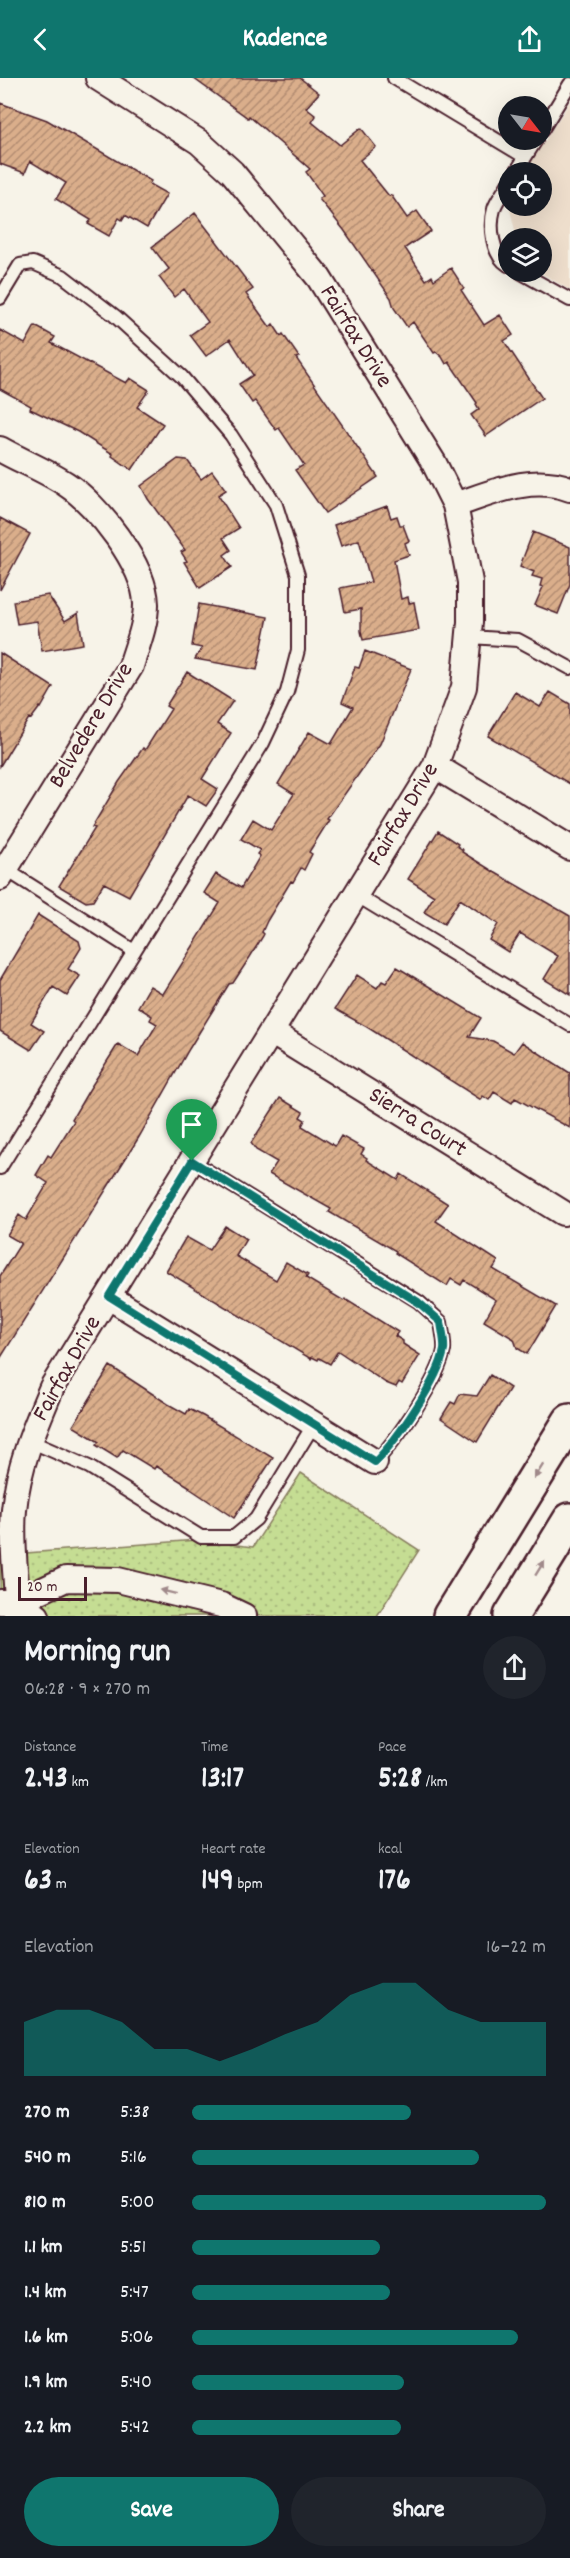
<!DOCTYPE html>
<html lang="en">
<head>
<meta charset="utf-8">
<style>
	body { margin:0; font-family:Dekko,sans-serif; background:#20242c; color:#f1f3f6; height:100vh; display:flex; flex-direction:column; font-size:22px; white-space:nowrap }
	* { box-sizing:border-box; margin:0 }
	p { font-size:20px; color:#9ea1a6 }
	.icon { flex:none; width:33px; height:33px; fill:none; stroke:currentColor; stroke-width:2; stroke-linecap:round; stroke-linejoin:round }
	.map { position:relative; height:1538px; overflow:hidden }
	.panel { display:flex; flex-direction:column; background:#171b24; flex:1 }
	.panel>* { flex:none }
	.needle { width:39px; rotate:121deg }
	.tools { position:absolute; left:498px; top:18px; display:grid; gap:12px }
	.tools a { display:grid; place-items:center; width:54px; height:54px; border-radius:50%; background:#171b24; box-shadow:0 6px 24px #0002; font-size:30px }
	.scale { position:absolute; left:18px; bottom:15px; width:69px; box-sizing:border-box; padding-left:6px; border:3px solid #4a1f2b; border-top:0; font-size:16px; line-height:21px; white-space:nowrap; color:#4a1f2b; -webkit-text-stroke:4px #f7f3e8; paint-order:stroke }
	.pin { position:absolute; display:grid; place-items:center; width:51px; height:51px; color:#fff; margin:-62px -26px; border-radius:50% 50% 50% 0; rotate:-45deg; box-shadow:0 0 6px #0007 }
	.pin .icon { rotate:45deg }
	.round { display:grid; place-items:center; flex:none; width:63px; height:63px; border-radius:32px; background:#20242c }
	.summary { display:flex; align-items:center; justify-content:space-between; height:102px; padding:0 24px }
	h1 { font-size:33px; font-weight:700; line-height:45px }
	.stats { display:grid; grid-template-columns:repeat(3,1fr); gap:9px; height:102px; padding:6px 24px }
	.stats div { display:grid; align-content:center }
	.stats b { font-size:30px; font-weight:700 }
	.stats small { font-size:16px; font-weight:400 }
	.stats p { font-size:16px }
	.chart { height:168px; padding:12px 24px }
	.chart p { display:flex; justify-content:space-between }
	.chart svg { width:100%; height:108px; margin-top:6px; fill:#0f766e; opacity:.7 }
	.cta { display:flex; gap:12px; margin-top:auto; padding:12px 24px }
	.cta a { flex:1; height:69px; border-radius:36px; background:#0f766e; color:#fff; font-size:24px; font-weight:700; line-height:69px; text-align:center }
	.cta a+a { background:#20242c; color:#f1f3f6 }
	ul { padding:0 24px; list-style:none; font-size:20px }
	li { display:grid; grid-template-columns:96px 72px 1fr; align-items:center; height:45px }
	li i { height:15px; border-radius:8px; background:#0f766e }
	header { display:flex; justify-content:space-between; align-items:center; height:78px; padding:0 24px; background:#0f766e; color:#fff; font-size:27px; font-weight:700 }
	.map>svg:first-child { display:block }
	.built { fill:#eedecc }
	.grass { fill:url(#grass-dots); stroke:#887e5f; stroke-width:1.5 }
	.building { fill:url(#building-hatch); stroke:#4a1f2b; stroke-width:1.5 }
	.lines { fill:none; stroke-linecap:round; stroke-linejoin:round }
	.service-casing { stroke:#4a1f2b; stroke-width:16 }
	.minor-casing { stroke:#4a1f2b; stroke-width:28 }
	.secondary-casing { stroke:#4a1f2b; stroke-width:38 }
	.service { stroke:#f7f3e8; stroke-width:12 }
	.minor { stroke:#f7f3e8; stroke-width:24 }
	.secondary { stroke:#f7f3e8; stroke-width:33 }
	.oneway { fill:#a0898a }
	.route-casing { stroke:#fff; stroke-width:12 }
	.route { stroke:#0f766e; stroke-width:8 }
	.labels { text-anchor:middle; dominant-baseline:central; stroke-width:4.5; stroke-linejoin:round; paint-order:stroke }
	.street-label { font-size:24px; fill:#4a1f2b; stroke:#f7f3e8 }
</style>
</head>
<body>
<header><svg class="icon" aria-label="back" viewBox="0 0 24 24"><path d="M15 5l-7 7 7 7"/></svg>Kadence<svg class="icon" aria-label="share" viewBox="0 0 24 24"><path d="M12 15V3M7 8l5-5 5 5M5 13v7h14v-7"/></svg></header>
<div class="map">
<svg width="570" height="1538" viewBox="0 0 570 1538">
	<defs>
		<pattern id="grass-dots" width="8" height="8" patternUnits="userSpaceOnUse" patternTransform="scale(1.5)"><rect width="8" height="8" fill="#c5dd93"/><path d="M2 2h.1M6 6h.1" fill="none" stroke="#abbd7f" stroke-width="1.8" stroke-linecap="round"/></pattern>
		<pattern id="building-hatch" width="6" height="6" patternUnits="userSpaceOnUse" patternTransform="scale(1.5)"><rect width="6" height="6" fill="#daae8b"/><path d="M-1 1l2-2M0 6l6-6M5 7l2-2" fill="none" stroke="#b38d72"/></pattern>
	</defs>
	<rect width="100%" height="100%" fill="#f7f3e8"/>
	<filter id="ink" filterUnits="userSpaceOnUse"><feTurbulence type="fractalNoise" baseFrequency=".0167" numOctaves="2"/><feDisplacementMap in="SourceGraphic" scale="12" xChannelSelector="R" yChannelSelector="G"/><feConvolveMatrix kernelMatrix="1 2 1 2 8 2 1 2 1" color-interpolation-filters="sRGB"/></filter>
	<g filter="url(#ink)">
		<path class="built" d="M570 24V212L540 194 542 160H517L509 128H542V94H525Z"/>
		<path class="grass" d="M301 1395 419 1472 377 1538H0V1477L197 1462 253 1469Z"/>
		<path class="building" d="M193 0H300L319 15 306 30 316 38 312 44 340 67 361 50 376 69 360 82 389 118 391 117 407 140 417 133 431 153 405 170 426 202 432 198 434 202 451 190 464 210 461 212 484 247 500 237 513 257 504 263 542 320 486 358 471 337 479 331 476 326 477 325 449 284 446 286 442 279 436 274 434 275 413 244 407 249 394 230 391 220 344 152 319 121 323 118 306 94 310 91 249 38 248 40Z
			M0 25 47 42 151 103 149 106 167 116 147 150 125 137 122 142 119 140 109 158 88 146 91 142 56 121 66 105 30 83 25 95 0 86Z
			M195 135 253 211 246 216 270 249 273 246 281 258 283 256 299 279 296 280 378 399 325 435 295 392 304 387 279 350 276 352 255 323 252 325 239 306 253 297 230 261 206 278 190 257 208 244 184 211 174 219 159 199 169 191 152 169Z
			M35 248 55 259 51 265 126 305 130 300 149 312 137 329 163 346 132 392 112 378 113 376 78 354 30 331 31 328 0 311V252L25 266Z
			M178 381 187 382 201 401 212 393 226 412 218 417 239 450 223 460 231 472 224 477 232 489 200 510 184 484 187 483 181 474 185 472 148 421 141 408Z
			M387 428 391 440 397 438 400 447H403L409 463 405 465 409 477 394 482 401 521 408 519 409 525 414 524 419 552 363 562 361 553V531L345 534 340 510 371 504 359 462 341 468 334 447Z
			M0 440 30 456 0 512Z
			M533 454 570 469V506L558 536 535 527 543 509 540 508 542 501 532 498 534 494 520 488Z
			M48 517 65 543 78 535 83 566 42 573 37 543 17 546 13 523Z
			M199 526 268 539 257 592 195 581 202 570 192 568Z
			M365 573 411 591 380 666 327 741 329 742 309 774 312 776 304 792 301 790 293 804 291 803 267 843 262 854 264 856 263 858 250 879 233 905 229 906 189 971 139 1059 0 1281V1198L21 1165 7 1157 19 1137 26 1142 48 1105 36 1097 48 1077 51 1079 74 1043 72 1041 89 1012 118 966 138 978 157 946 150 942 152 938 138 929 150 908 163 916 220 825 204 815 216 796 241 810 260 778 257 776 260 772 241 761 253 741 271 752 294 716 278 706 309 654 331 666 353 629 342 624 355 589 359 590Z
			M0 575 53 609 41 630 40 629 31 641 29 640 0 688Z
			M187 594 233 623 217 646 231 655 202 701 218 711 206 728 188 717 129 818 104 805 93 823 86 824 59 808 95 750 92 749 119 704 143 670 145 672 171 631 166 628Z
			M515 614 540 629 550 614 570 626V706L488 658Z
			M438 753 458 766 457 768 463 772 462 774 494 794 570 838V917L544 901 558 878 520 855 508 874 489 862 498 846 460 821 444 846 424 834 434 818 408 801Z
			M38 837 79 863 81 870 68 891 80 898 67 918 53 909 31 945 44 953 31 972 0 953V902Z
			M397 889 481 940 469 959 493 963 514 975 522 964 570 995V1050L515 1020 512 1025 494 1014 489 1022 483 1018 481 1022 367 949 335 931 357 897 377 910 382 903 386 905Z
			M280 1020 303 1034 300 1039 305 1042 302 1048 335 1068 341 1058 364 1071 361 1076 367 1080 366 1082 398 1102 401 1096 448 1126 436 1143 498 1183 493 1191 556 1228 527 1276 517 1270 514 1261 484 1243 496 1222 464 1202 461 1207 451 1201 447 1208 395 1175 396 1173 329 1134 331 1131 269 1096 277 1084 256 1072 251 1065Z
			M225 1148 246 1161 236 1178 276 1202 286 1184 308 1197 306 1200 344 1223 345 1221 398 1254 395 1258 403 1263V1266L420 1277 402 1306 399 1304 396 1309 386 1305 338 1273 330 1286 319 1280 318 1282 312 1279 311 1281 166 1193 186 1159 209 1172Z
			M110 1288 168 1326 186 1336 189 1331 203 1338 273 1380 234 1440 189 1410 190 1409 156 1388 154 1391 123 1372 117 1380 96 1367 99 1364 73 1348Z
			M490 1297 510 1310 477 1364 441 1340 451 1324 455 1326 460 1316 477 1318Z"/>
		<g class="lines">
			<g class="service-casing">
				<path id="service" d="M394 0 525 79
					M542 52 570 6
					M516 94 536 62
					M508 106C504 114 496 123 494 131 489 148 492 177 508 187
					M520 194 570 222
					M0 220 20 187 33 185 63 198 115 238 182 299 231 357 276 427 298 497V572L287 614 263 665 0 1090
					M470 559 518 562 570 590
					M5 791 134 873
					M356 817 570 947
					M192 1083 419 1224 441 1244C442 1253 445 1264 444 1272 439 1301 396 1363 375 1384
					M30 1363 89 1389 201 1459H234L256 1441 314 1346"/>
			</g>
			<g class="minor-casing">
				<path id="minor" d="M0 371C21 383 45 392 66 406 97 426 145 487 146 526 146 547 137 568 131 588L0 800
					M455 427C492 415 531 396 570 411
					M435 688 570 770
					M271 954 563 1135
					M109 1219 375 1384
					M0 1524H17L66 1501 118 1502 221 1527 244 1538
					M17 1524C16 1494 11 1462 14 1432 18 1388 35 1349 52 1309L435 688 464 609 470 544V504L455 427 434 385 319 200 232 94 199 64 98 0
					M17 1524 37 1538"/>
			</g>
			<g class="secondary-casing">
				<path id="secondary" d="M450 1538 570 1343
					M511 1538 570 1442"/>
			</g>
			<use href="#service" class="service"/>
			<use href="#minor" class="minor"/>
			<use href="#secondary" class="secondary"/>
		</g>
		<defs><path id="oneway-solid" d="M-6-.8H1V-3.2L6.5 0L1 3.2V.8H-6Z" transform="scale(1.5)"/></defs>
		<g class="oneway">
			<use href="#oneway-solid" transform="translate(539 1393) rotate(122)"/>
			<use href="#oneway-solid" transform="translate(540 1490) rotate(-58)"/>
			<use href="#oneway-solid" transform="translate(168 1514) rotate(-166)"/>
		</g>
	</g>
	<g class="lines" filter="url(#ink)">
		<g class="route-casing">
			<path id="route" d="M192 1083 418 1224 441 1244C442 1253 445 1264 444 1272 439 1301 396 1363 375 1384L109 1218Z"/>
		</g>
		<use href="#route" class="route"/>
	</g>
	<g class="labels">
		<g class="street-label">
			<text transform="translate(355 259) rotate(58)">Fairfax Drive</text>
			<text transform="translate(92 648) rotate(-59)">Belvedere Drive</text>
			<text transform="translate(404 737) rotate(-59)">Fairfax Drive</text>
			<text transform="translate(417 1045) rotate(32)">Sierra Court</text>
			<text transform="translate(68 1291) rotate(-61)">Fairfax Drive</text>
		</g>
	</g>
</svg>
<div class="tools">
<a><svg class="needle" viewBox="-14 -14 28 28"><path d="M0-13l5 13h-10z" fill="#e53935"/><path d="M0 13l5-13h-10z" fill="#9ea1a6"/></svg></a>
<a><svg class="icon" aria-label="locate" viewBox="0 0 24 24"><circle cx="12" cy="12" r="6"/><path d="M12 2v4M12 18v4M2 12h4M18 12h4"/></svg></a>
<a><svg class="icon" aria-label="layers" viewBox="0 0 24 24"><path d="M12 4l9 5-9 5-9-5zM3 14l9 5 9-5"/></svg></a>
</div>
<div class="scale">20 m</div>
<div class="pin" style="left:192px;top:1083px;background:#1e9e55"><svg class="icon" aria-label="arrive" viewBox="0 0 24 24"><path d="M6 21V4h12l-3 4 3 4H6"/></svg></div>
</div>
<section class="panel">
<div class="summary"><div><h1>Morning run</h1><p>06:28 · 9 × 270 m</p></div><a class="round"><svg class="icon" aria-label="share" viewBox="0 0 24 24"><path d="M12 15V3M7 8l5-5 5 5M5 13v7h14v-7"/></svg></a></div>
<div class="stats">
<div><p>Distance</p><b>2.43<small> km</small></b></div>
<div><p>Time</p><b>13:17</b></div>
<div><p>Pace</p><b>5:28<small> /km</small></b></div>
</div>
<div class="stats">
<div><p>Elevation</p><b>63<small> m</small></b></div>
<div><p>Heart rate</p><b>149<small> bpm</small></b></div>
<div><p>kcal</p><b>176</b></div>
</div>
<div class="chart"><p><span>Elevation</span>16–22 m</p>
<svg viewBox="0 0 160 44" preserveAspectRatio="none"><path d="M0 44V22L10 17L20 17L30 22L40 33L50 33L60 38L70 33L80 27L90 22L100 11L110 6L120 6L130 17L140 22L150 22L160 22V44z"/></svg>
</div>
<ul>
<li><b>270 m</b>5:38<i style="width:62%"></i></li>
<li><b>540 m</b>5:16<i style="width:81%"></i></li>
<li><b>810 m</b>5:00<i style="width:100%"></i></li>
<li><b>1.1 km</b>5:51<i style="width:53%"></i></li>
<li><b>1.4 km</b>5:47<i style="width:56%"></i></li>
<li><b>1.6 km</b>5:06<i style="width:92%"></i></li>
<li><b>1.9 km</b>5:40<i style="width:60%"></i></li>
<li><b>2.2 km</b>5:42<i style="width:59%"></i></li>
</ul>
<div class="cta"><a>Save</a><a>Share</a></div>
</section>
</body>
</html>
